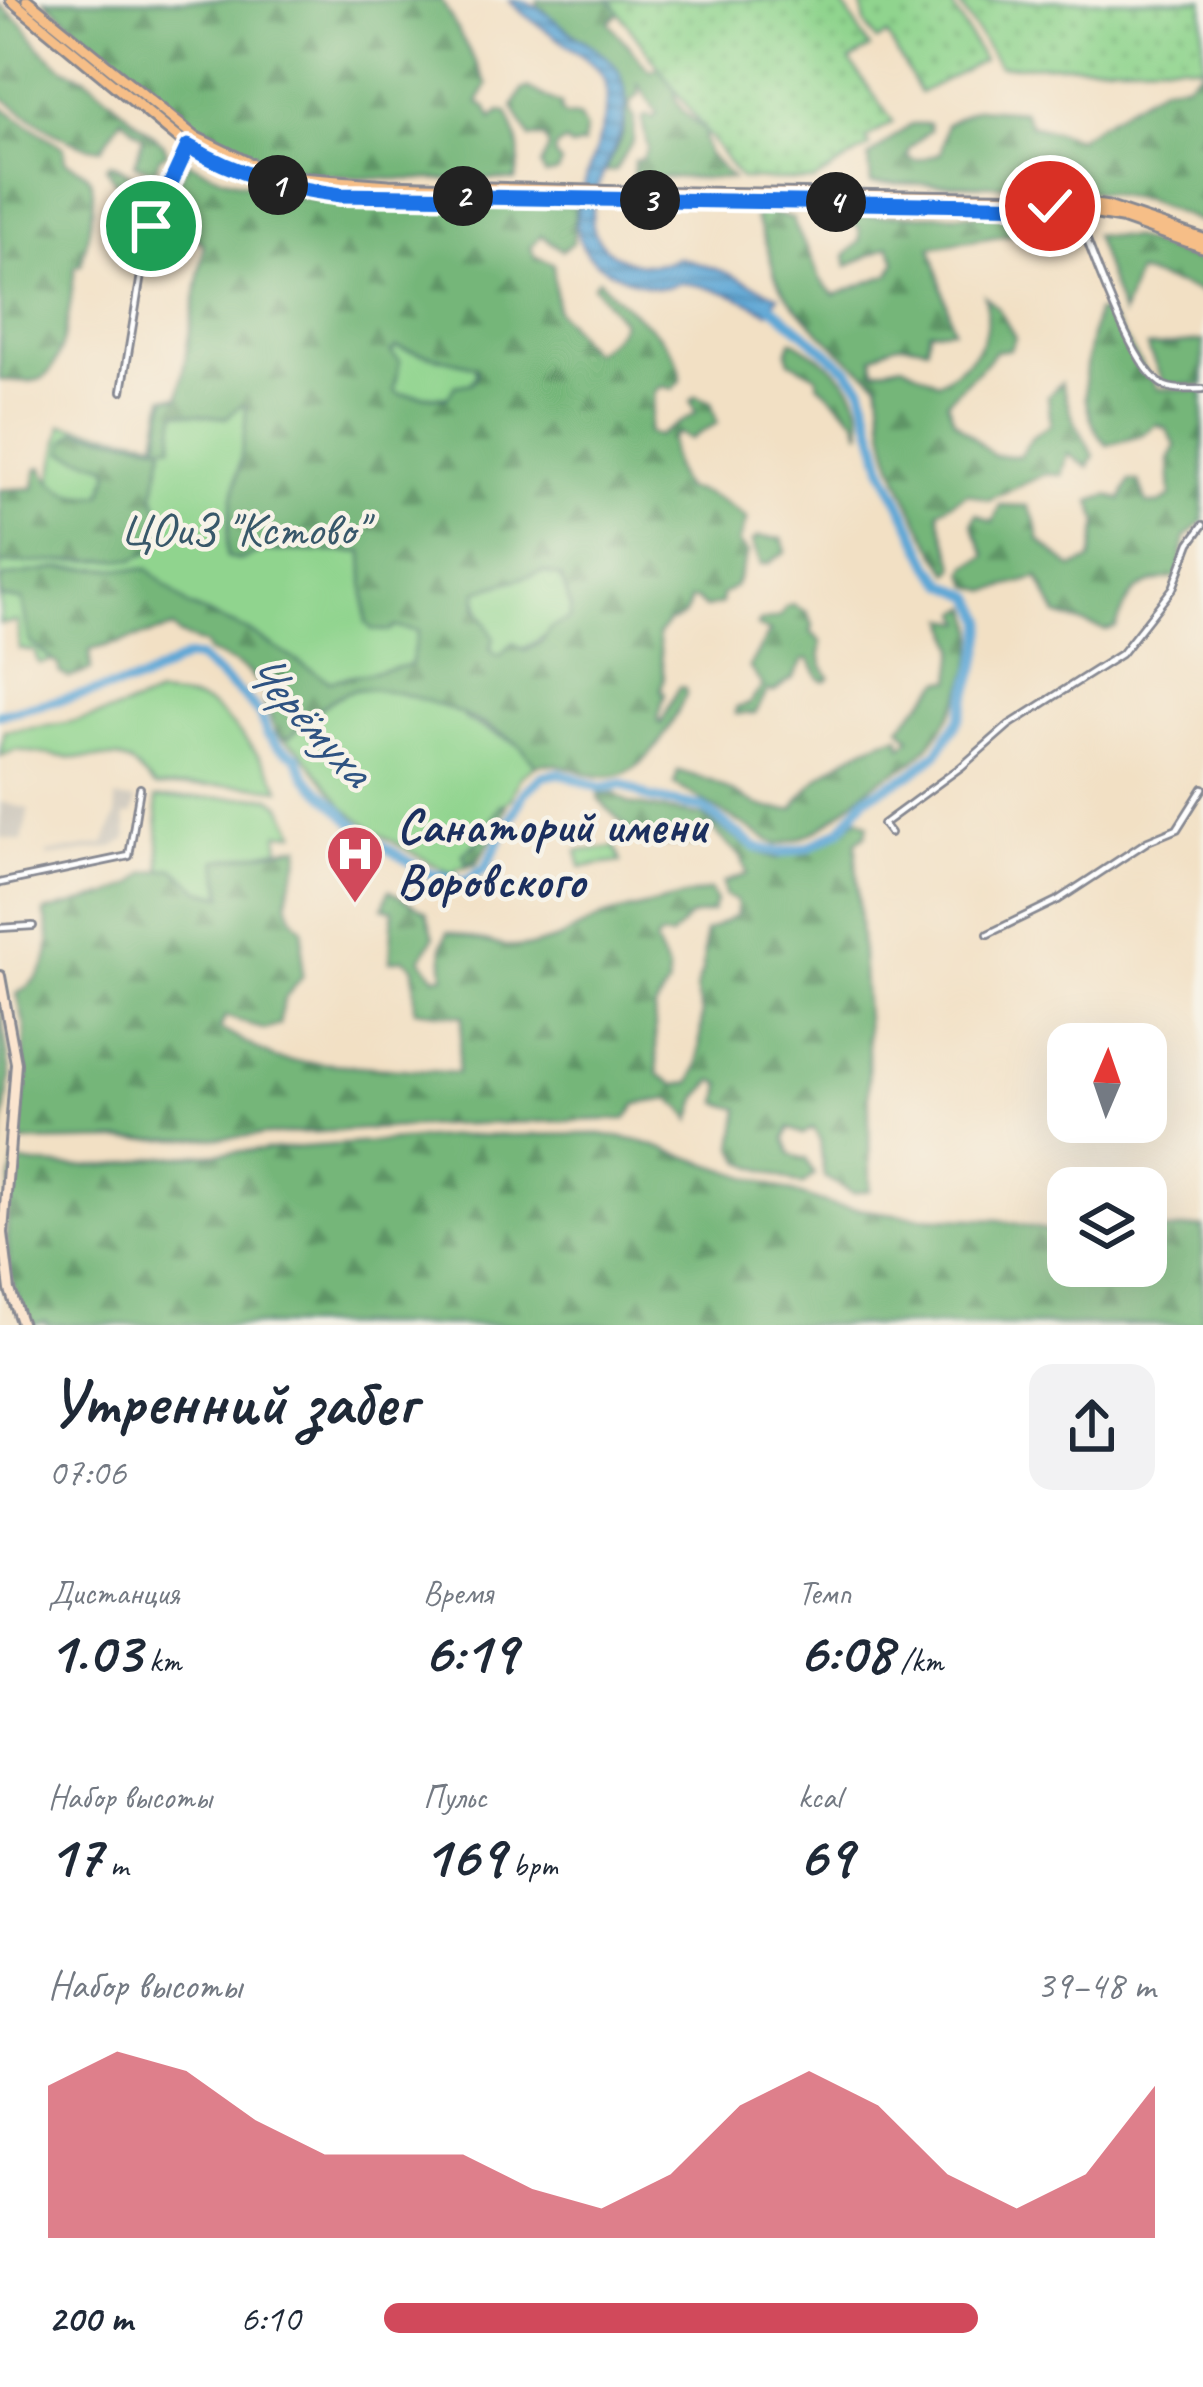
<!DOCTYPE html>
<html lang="ru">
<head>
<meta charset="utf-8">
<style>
	body { margin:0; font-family:Caveat,sans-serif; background:#f2f2f3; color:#1f2937; height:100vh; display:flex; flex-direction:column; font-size:45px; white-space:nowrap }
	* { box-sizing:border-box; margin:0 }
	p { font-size:39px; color:#747a83 }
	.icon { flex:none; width:66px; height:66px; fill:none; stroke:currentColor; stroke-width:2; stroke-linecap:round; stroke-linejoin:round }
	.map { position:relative; height:1325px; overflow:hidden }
	.panel { display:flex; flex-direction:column; background:#fff; flex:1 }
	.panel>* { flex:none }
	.needle { width:78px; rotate:2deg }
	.tools { position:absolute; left:1047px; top:1023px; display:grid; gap:24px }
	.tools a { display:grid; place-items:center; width:120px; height:120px; border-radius:24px; background:#fff; box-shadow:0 12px 48px #0002; font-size:60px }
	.pin { position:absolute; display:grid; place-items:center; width:102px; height:102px; color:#fff; margin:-51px; border:6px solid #fff; border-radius:50%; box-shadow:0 3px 12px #0007 }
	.km { position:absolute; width:60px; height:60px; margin:-30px; border-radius:50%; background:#222; color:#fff; font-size:33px; line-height:60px; text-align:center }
	.round { display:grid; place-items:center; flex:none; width:126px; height:126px; border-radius:24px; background:#f2f2f3 }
	.head { display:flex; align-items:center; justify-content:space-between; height:204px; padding:0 48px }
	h1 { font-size:66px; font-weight:700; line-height:90px }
	.stats { display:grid; grid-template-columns:repeat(3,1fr); gap:18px; height:204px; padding:12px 48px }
	.stats div { display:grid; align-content:center }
	.stats b { font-size:60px; font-weight:700 }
	.stats small { font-size:33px; font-weight:400 }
	.stats p { font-size:33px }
	.chart { height:336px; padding:24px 48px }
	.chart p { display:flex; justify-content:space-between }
	.chart svg { width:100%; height:216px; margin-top:12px; fill:#d1495b; opacity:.7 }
	ul { padding:0 48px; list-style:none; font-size:39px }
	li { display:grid; grid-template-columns:192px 144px 1fr; align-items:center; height:90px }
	li i { height:30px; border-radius:15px; background:#d1495b }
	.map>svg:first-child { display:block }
	.industrial { fill:#c9c3b8 }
	.green { fill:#90d48e; stroke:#568276; stroke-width:3 }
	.forest { fill:url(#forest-firs); stroke:#48726c; stroke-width:3; fill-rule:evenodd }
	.garden { fill:url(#garden-dots); stroke:#568276; stroke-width:3 }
	.water { fill:url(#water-rules); stroke:#3d6b9a; stroke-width:3 }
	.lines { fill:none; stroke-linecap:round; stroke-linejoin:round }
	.river { stroke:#5fa7d6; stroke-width:10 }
	.minor-casing { stroke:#868891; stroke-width:10 }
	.secondary-casing { stroke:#868891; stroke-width:14 }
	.primary-casing { stroke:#868891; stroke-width:15 }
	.minor { stroke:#fff; stroke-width:4.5 }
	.secondary { stroke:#fbe5cf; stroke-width:8 }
	.primary { stroke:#f6be87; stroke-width:9 }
	.route-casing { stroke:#fff; stroke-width:24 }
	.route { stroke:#1a73e8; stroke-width:15 }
	.labels { text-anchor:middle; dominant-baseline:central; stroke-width:9; stroke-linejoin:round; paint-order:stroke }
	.park-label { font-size:48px; fill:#38586a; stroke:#f7f3e8 }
	.poi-label { font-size:48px; font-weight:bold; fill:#1b2f5e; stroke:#f7f3e8; text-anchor:start }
	.water-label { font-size:51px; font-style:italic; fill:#2f5382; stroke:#f7f3e8 }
</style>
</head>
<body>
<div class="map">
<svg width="1203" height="1325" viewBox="0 0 1203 1325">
	<defs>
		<pattern id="forest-firs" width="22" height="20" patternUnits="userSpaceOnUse" patternTransform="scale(3)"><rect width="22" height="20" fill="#74b679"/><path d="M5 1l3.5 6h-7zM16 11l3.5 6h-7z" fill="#5e9466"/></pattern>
		<pattern id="garden-dots" width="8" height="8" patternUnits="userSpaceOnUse" patternTransform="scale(3)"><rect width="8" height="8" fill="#90d48e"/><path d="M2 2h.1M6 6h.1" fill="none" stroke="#7cb67d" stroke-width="1.8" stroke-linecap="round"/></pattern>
		<pattern id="water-rules" width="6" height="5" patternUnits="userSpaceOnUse" patternTransform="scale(3)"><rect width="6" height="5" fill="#5fa7d6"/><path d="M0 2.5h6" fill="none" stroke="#4e88b1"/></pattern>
	</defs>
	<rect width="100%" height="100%" fill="#f7f3e8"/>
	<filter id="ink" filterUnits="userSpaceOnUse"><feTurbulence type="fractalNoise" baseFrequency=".00833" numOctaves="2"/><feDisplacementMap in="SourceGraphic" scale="24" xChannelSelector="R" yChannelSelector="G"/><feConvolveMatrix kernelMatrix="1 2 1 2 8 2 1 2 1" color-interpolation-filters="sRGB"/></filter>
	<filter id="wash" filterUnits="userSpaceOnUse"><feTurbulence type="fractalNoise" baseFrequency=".004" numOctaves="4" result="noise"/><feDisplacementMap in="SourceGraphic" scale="48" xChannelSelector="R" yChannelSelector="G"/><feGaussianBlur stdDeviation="2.7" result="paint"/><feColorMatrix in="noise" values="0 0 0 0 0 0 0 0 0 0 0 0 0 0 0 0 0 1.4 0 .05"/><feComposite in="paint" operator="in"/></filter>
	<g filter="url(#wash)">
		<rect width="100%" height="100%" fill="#f2e0c4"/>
		<path class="industrial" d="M115 798 136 800 132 815H125L127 839 112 848 48 857 46 853 104 844 116 816Z
			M0 802 29 809 22 842 0 838Z"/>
		<path class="green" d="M395 347 474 366 477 374C457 409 430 393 399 394L394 390 398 373 391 351Z
			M267 393 326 441 465 719 521 746 536 765 520 777 511 799 498 809 488 826V833L471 847 469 865 478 861 476 865 458 868 455 873 446 871 374 831 344 807 299 749 276 734 264 701 265 690 238 663 208 652 206 645 178 634 173 628 39 664 34 651 19 649 18 622 0 624V562L37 558 62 425 156 441 164 397Z
			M542 572 561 576 571 608 569 619C536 641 535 648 495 656 487 644 477 605 477 591Z
			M158 695C172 697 194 697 206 703 224 712 275 771 280 789L243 785 156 787 130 763 118 758H71L17 750 0 756 4 731C60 726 107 717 158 695Z
			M270 797 282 806 296 833 278 834 280 849 218 861 224 896 200 890 174 868 161 870 156 798Z
			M615 847 621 862 581 867 577 851Z"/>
		<path class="forest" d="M45 0H441L488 85 478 102 486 107 492 119 500 112 507 113C518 136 524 155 515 180 416 176 295 191 207 138 189 127 173 110 157 97 119 65 82 32 45 0Z
			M538 0H610L619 12 609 23 647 68 652 71 658 67 675 90C674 111 696 120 707 134L704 137 708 154 732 179 633 176 634 161 642 159 648 149 642 119 647 115 653 118 657 114 638 83 639 95 630 102V112L634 117 633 141 615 171H605C611 157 622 142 624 128 637 55 583 46 538 8Z
			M0 5 24 25 41 49 63 68 86 78 164 145 167 153 159 158 156 168 150 170 135 164 143 137 122 118 101 149C63 145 31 116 0 96Z
			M1203 68V223L1142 199 1056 186 871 183 869 157 911 124H929L930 130 909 149 908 157 916 161 941 153 946 124 977 108 1023 111 1030 125 1077 138 1164 85 1185 83Z
			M528 88 561 105 560 111 565 116 579 117 586 130 583 144 571 147 565 142 556 147 554 155 561 163 557 172 545 175 541 166 549 147 545 138H530L513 107 522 90Z
			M0 106 64 148 65 161C72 165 84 170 89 177 100 192 85 247 81 265L75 266C71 292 67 372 38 380 27 383 11 380 0 380Z
			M188 162 224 178 297 197 374 204 575 205 573 243 562 250 541 235 531 247 534 256 553 264 557 311 591 352C602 348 620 333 622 321L593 285 599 279C624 312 682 339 681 380L673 389 662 386 655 391 648 433 658 436 696 413 691 401 696 396 711 402 717 423 690 439 678 433 672 438C669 453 675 477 684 489 706 490 729 505 747 519L738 543 748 553 735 586 722 595 721 604 705 608 696 599 690 600C688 614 682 620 668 622L658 635 664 677 661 690 665 693 658 720 661 724 679 687 685 688 686 694C669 730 642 788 592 775 571 770 558 760 536 765 530 759 524 749 518 744 485 720 389 680 350 691 329 698 304 722 290 737L282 739C269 726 270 709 265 693 257 671 228 660 208 652L206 645 178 634 173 628 90 650 91 670 69 678 60 673 59 665 30 642 22 600 1 598 0 581 6 577 61 568 148 569 189 606 249 631 329 681 410 665 418 631 395 627 390 631 373 630 366 623 363 552 263 551 241 560 227 557C226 506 246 457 246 406H240L226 418 176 412 172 445 159 444 164 448 154 494 161 516 154 550 135 559 0 564V490L34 488 37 468 43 467C51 490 78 499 102 494L110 472 106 465 63 452 65 442 76 431 158 444 166 397 179 398 204 245 185 228 159 219ZM396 347 474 366 477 374 472 383 455 386 447 398 399 394 394 390 400 361 391 352ZM542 572 561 577 571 608 569 619 549 629 542 642 525 651 513 643 500 656 495 655 490 649 494 638 477 606V591Z
			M110 163C130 171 143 186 161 198L153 213 114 180 106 167Z
			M763 211 793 219C797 234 804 242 810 254 820 275 815 278 835 295L890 274 896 261 889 246 847 266 845 256 860 241 859 228 842 216 1032 214 1071 220 1064 226 931 247 953 329 929 331 927 347C902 342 896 341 873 357L875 370 902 364 938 382C974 361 994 341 985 296L998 308 1015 338 1010 349 995 351C981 372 962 382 947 402L954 420 994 456H1019L1032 437 1051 424 1048 396 1061 383 1073 418 1094 456 1088 467 1068 454 1062 475 1046 474 988 500 968 493 939 510C940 533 953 546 955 568L950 573C926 539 895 480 886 439 882 421 882 401 879 382 852 365 782 301 774 272 769 253 765 237 755 218Z
			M1094 235 1133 238 1203 263V296L1198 291 1137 272 1122 315Z
			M1106 311 1158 389 1203 390V521L1185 538 1178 577C1137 584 1131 588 1116 627L1106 630 1057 615 1038 578 989 591 971 586 965 573 968 566 986 556 972 524 976 514 993 522 1000 505 1027 506 1036 522 1039 540 1072 568 1091 560 1098 523 1091 501 1109 495 1121 500 1130 481 1139 482 1147 504H1159L1171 496 1169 460 1176 446 1166 428 1156 424 1141 436 1107 445C1072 405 1087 360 1096 312Z
			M792 340C829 362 866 385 861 433L856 419 818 383 817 376 790 361 787 352Z
			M1203 341V385L1164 384 1147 347Z
			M758 537 782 539 786 551 769 563 761 564 752 542Z
			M793 605 807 612 813 625 811 632 822 643C818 655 822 668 830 677L825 681 819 678 809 659 803 660 793 678 773 692 768 690 755 713 736 714V708L749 704 763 686 749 667 770 632 757 626 759 622 780 617 786 607Z
			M970 607C989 652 951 727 917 758 903 770 884 775 870 787 834 815 825 835 777 845L674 784 678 771C691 775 705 778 718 784 744 798 763 813 794 809 813 773 860 745 899 736L902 746 910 738 900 727 941 681 952 680 956 648 948 619 965 622 960 612Z
			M599 794H615L630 804 703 816 750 848 776 859 828 840 858 818 868 824 866 834 856 842V859L868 1051 870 1190 853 1193 824 1177 820 1140 813 1128 803 1134 789 1128 785 1139 791 1155 806 1159 814 1175 802 1185 743 1162 734 1147 740 1109 719 1103 722 1084 714 1080 699 1096 691 1120 683 1108 670 1099 637 1104 626 1119 437 1125 217 1138 19 1142 25 1027 17 994C49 974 56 948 44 912L109 895 134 884 145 873 174 868 200 890 223 896 217 861 300 846C301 879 269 898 303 929L302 977 284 999 279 1025 265 1030 225 1016 220 1029 274 1058 288 1061 457 1073 463 1016 415 1010 414 967 404 959 390 961 393 910 383 907 389 890 426 912 434 937 421 959 435 977 444 976 442 945 448 932 504 946 530 947 558 939 604 916 710 890 716 902 712 912 689 917 671 937 660 936 655 942 668 971V985L654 1010 658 1074 675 1085 691 1083 698 1066 702 1014 696 989 703 968 705 932 737 915 736 901 725 896 723 883 747 874 742 858 714 830 702 831 697 845H645L599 800Z
			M501 804 506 806 496 832 478 861 466 864 463 854 488 833V826Z
			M0 1001 10 1076 0 1151Z
			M600 1134 640 1141 834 1206 917 1217 999 1220 1068 1235V1266H1146V1232L1203 1227V1325H47L46 1322 30 1325C1 1277 3 1214 15 1161 60 1169 110 1169 153 1158L458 1136Z"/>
		<path class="garden" d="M610 0H840L870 48 850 61 893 122 866 139 870 146 814 181 740 179Z
			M861 0H949L983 60 920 93 887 35 877 41 865 24Z
			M1203 0V66L1178 63 999 66 957 1Z"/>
		<path class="water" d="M510 0C540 0 548 18 573 34 604 53 626 65 626 103 626 144 592 176 592 218 592 259 650 275 677 257L725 272 778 296 768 312C741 297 713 286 682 283 677 282 672 286 666 287 649 290 619 276 605 268 534 228 621 143 605 81 599 58 528 25 510 0Z"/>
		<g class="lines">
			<path class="river" d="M0 714 141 681 185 658H198L243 696 260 714 267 734 278 746 297 757 306 777 369 838 430 874 465 881 485 869 524 793 543 776 560 773 601 788 622 784 649 798 703 808 755 847 781 853 810 847 841 829 866 797 911 774 937 753 960 717 981 649 985 620 974 597 946 584 931 566 884 470 862 387 846 368 764 300"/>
		</g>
	</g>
	<g filter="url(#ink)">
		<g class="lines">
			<g class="minor-casing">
				<path id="minor" d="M1075 210C1091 246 1131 371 1165 386 1176 391 1191 389 1203 389
					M122 391 147 238 188 146
					M890 833 883 824 961 767 1009 725 1121 654 1173 588 1190 543 1203 525
					M0 883 129 856 140 788
					M0 928 33 926
					M988 934 1058 900 1148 841 1177 829 1203 788"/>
			</g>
			<g class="secondary-casing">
				<path id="secondary" d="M0 976 16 1063 3 1233 10 1290 22 1325"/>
			</g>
			<g class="primary-casing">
				<path id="primary" d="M11 0 188 146 226 168 298 190 389 197 507 195 1050 206 1121 218 1203 247
					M27 0 195 137 259 168 300 178 389 185 625 192 1050 198 1108 207 1203 239"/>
			</g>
			<use href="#minor" class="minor"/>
			<use href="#secondary" class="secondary"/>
			<use href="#primary" class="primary"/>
		</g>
	</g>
	<g class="lines" filter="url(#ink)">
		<g class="route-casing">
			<path id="route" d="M151 226 188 146C237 175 285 188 341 195L1050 206"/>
		</g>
		<use href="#route" class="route"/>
	</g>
	<defs>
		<g id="hospital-pin" transform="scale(3)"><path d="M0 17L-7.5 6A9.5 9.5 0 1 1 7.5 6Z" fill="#d1495b" stroke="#f7f3e8"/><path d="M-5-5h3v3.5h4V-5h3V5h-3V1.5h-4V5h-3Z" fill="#fff"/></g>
	</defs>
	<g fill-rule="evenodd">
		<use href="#hospital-pin" x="355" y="854"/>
	</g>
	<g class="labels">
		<g class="park-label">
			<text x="243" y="529">ЦОиЗ "Кстово"</text>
		</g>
		<g class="poi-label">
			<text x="397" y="826">Санаторий имени<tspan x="397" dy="55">Воровского</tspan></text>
		</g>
		<g class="water-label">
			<text transform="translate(309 718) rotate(47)">Черёмуха</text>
		</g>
	</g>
</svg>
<div class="tools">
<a><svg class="needle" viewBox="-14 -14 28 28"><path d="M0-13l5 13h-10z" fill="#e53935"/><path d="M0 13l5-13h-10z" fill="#747a83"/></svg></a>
<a><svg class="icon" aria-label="layers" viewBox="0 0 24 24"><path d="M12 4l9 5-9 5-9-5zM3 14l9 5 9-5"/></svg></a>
</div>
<div class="pin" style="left:151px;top:226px;background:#1e9e55"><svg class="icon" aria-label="arrive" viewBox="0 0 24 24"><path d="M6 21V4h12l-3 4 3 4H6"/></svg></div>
<div class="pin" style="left:1050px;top:206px;background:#d93025"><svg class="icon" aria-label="check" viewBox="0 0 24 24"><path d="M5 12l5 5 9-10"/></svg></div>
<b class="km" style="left:278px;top:185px">1</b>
<b class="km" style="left:463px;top:196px">2</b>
<b class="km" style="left:650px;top:200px">3</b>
<b class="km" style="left:836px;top:202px">4</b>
</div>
<section class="panel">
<div class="head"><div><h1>Утренний забег</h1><p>07:06</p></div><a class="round"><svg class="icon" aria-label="share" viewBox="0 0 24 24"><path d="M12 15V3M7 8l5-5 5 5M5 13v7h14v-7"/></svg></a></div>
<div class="stats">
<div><p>Дистанция</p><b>1.03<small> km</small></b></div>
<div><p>Время</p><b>6:19</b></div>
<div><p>Темп</p><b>6:08<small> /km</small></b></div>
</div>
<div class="stats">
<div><p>Набор высоты</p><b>17<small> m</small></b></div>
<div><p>Пульс</p><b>169<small> bpm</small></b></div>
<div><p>kcal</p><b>69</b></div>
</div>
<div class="chart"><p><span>Набор высоты</span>39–48 m</p>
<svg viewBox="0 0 160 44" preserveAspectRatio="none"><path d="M0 44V13L10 6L20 10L30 20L40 27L50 27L60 27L70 34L80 38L90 31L100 17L110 10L120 17L130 31L140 38L150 31L160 13V44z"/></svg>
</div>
<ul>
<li><b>200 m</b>6:10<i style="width:77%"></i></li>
</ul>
</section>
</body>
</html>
